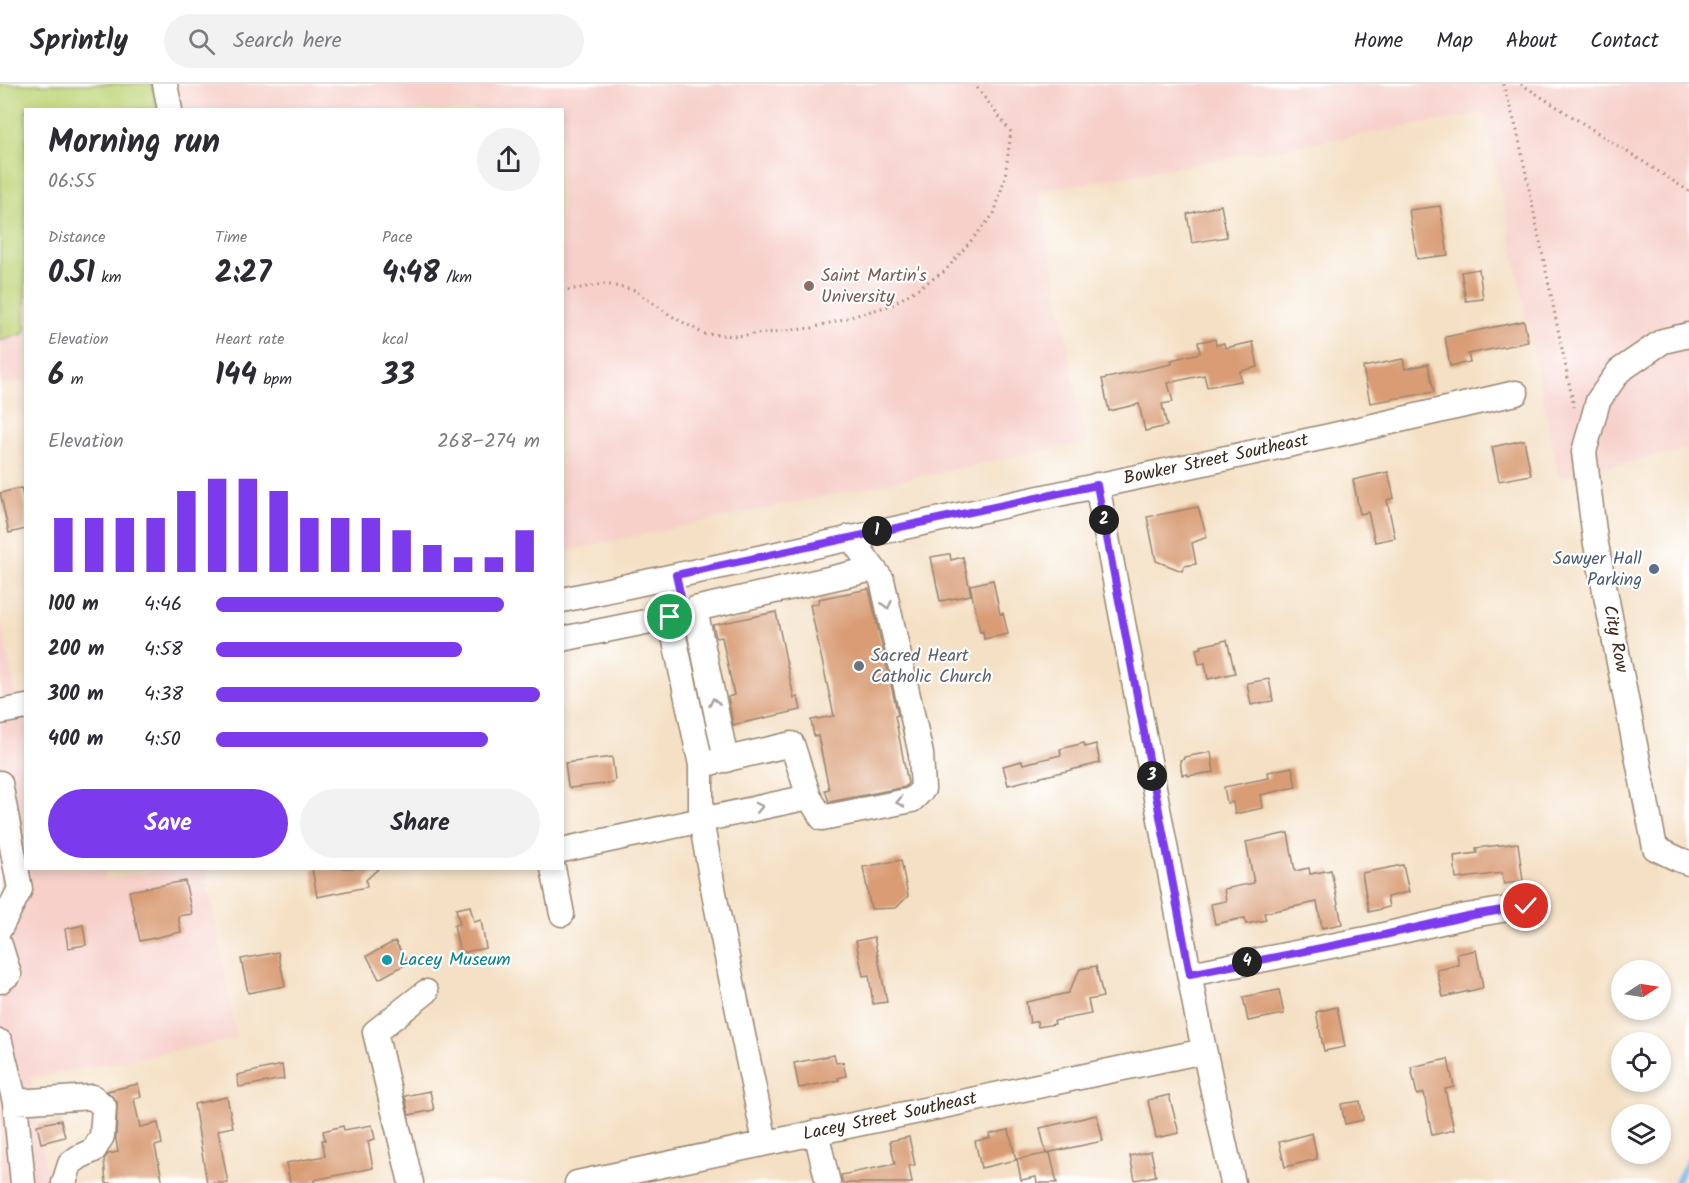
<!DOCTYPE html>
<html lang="en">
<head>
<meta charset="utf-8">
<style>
	body { margin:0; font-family:Kalam,sans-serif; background:#f2f2f3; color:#2b2b33; height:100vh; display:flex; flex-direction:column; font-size:22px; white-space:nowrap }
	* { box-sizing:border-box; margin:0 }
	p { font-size:20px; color:#7c7c81 }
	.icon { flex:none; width:33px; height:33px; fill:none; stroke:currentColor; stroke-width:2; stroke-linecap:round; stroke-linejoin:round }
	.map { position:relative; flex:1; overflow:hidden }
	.panel { position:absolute; left:24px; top:24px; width:540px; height:762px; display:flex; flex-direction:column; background:#fff; border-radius:0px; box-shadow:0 3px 9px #0003 }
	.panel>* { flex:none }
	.needle { width:39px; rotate:78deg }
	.tools { position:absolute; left:1611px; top:876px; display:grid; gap:12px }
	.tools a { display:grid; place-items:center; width:60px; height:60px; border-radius:50%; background:#fff; box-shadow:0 3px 9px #0003; font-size:30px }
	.pin { position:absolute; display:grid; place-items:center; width:51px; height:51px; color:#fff; margin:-26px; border:3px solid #fff; border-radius:50%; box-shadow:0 2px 6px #0007 }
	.km { position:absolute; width:30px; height:30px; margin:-15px; border-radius:50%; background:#222; color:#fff; font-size:16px; line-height:30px; text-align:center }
	.round { display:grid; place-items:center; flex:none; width:63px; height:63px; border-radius:32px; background:#f2f2f3 }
	.summary { display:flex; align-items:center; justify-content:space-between; height:102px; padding:0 24px }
	h1 { font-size:33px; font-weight:600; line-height:45px }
	.metrics { display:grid; grid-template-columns:repeat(3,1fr); gap:9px; height:102px; padding:6px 24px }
	.metrics div { display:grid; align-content:center }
	.metrics b { font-size:30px; font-weight:600 }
	.metrics small { font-size:16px; font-weight:400 }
	.metrics p { font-size:16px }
	.chart { height:168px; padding:12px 24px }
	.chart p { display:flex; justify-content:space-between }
	.chart svg { width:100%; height:108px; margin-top:6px; stroke:#7c3aed; stroke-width:6 }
	.button { display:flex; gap:12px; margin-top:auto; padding:12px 24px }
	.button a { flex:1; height:69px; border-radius:36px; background:#7c3aed; color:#fff; font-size:24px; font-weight:600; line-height:69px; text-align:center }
	.button a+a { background:#f2f2f3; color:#2b2b33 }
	ul { padding:0 24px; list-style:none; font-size:20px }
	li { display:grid; grid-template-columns:96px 72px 1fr; align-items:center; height:45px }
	li i { height:15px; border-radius:8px; background:#7c3aed }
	header { display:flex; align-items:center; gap:36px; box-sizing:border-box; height:84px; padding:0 30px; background:#fff; border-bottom:2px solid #e1e1e2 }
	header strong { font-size:28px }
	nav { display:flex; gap:33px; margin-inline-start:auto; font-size:21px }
	.search { width:420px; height:54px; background:#f2f2f3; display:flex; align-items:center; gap:15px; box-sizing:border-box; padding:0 21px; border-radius:33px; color:#7c7c81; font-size:22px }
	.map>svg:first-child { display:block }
	.built { fill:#f7d0ca }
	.green { fill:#c0d579; stroke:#7e804c; stroke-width:1.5 }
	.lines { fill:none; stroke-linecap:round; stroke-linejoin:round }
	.stream { stroke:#75bbec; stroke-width:5 }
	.building { fill:#d99c74 }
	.minor-casing { stroke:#988571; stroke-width:27 }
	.path { stroke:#988571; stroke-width:3; stroke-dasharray:1.5 4.5; stroke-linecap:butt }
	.minor { stroke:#fff; stroke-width:24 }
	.oneway { stroke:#a79f9a }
	.route-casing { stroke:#fff; stroke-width:12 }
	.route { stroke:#7c3aed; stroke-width:8 }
	.education-dot { fill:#8d6e63; stroke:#fff; stroke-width:2 }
	.service-dot { fill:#5c6f8a; stroke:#fff; stroke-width:2 }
	.worship-dot { fill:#6b7280; stroke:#fff; stroke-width:2 }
	.culture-dot { fill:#0f9aa8; stroke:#fff; stroke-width:2 }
	.labels { text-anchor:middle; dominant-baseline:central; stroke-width:4.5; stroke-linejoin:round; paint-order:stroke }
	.education-label { font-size:18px; fill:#785e54; stroke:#fff; text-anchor:start }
	.street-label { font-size:18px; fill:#3b2a1e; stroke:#fff }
	.service-label { font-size:18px; fill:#4e5e75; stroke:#fff; text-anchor:end }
	.worship-label { font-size:18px; fill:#5b616d; stroke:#fff; text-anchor:start }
	.culture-label { font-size:18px; fill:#0d838f; stroke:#fff; text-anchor:start }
</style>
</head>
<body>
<header>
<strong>Sprintly</strong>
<div class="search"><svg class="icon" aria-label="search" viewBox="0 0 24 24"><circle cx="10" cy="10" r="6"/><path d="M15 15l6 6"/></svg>Search here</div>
<nav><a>Home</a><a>Map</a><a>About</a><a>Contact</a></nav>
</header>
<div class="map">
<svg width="1689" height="1099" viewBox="0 0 1689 1099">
	<rect width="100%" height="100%" fill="#fff"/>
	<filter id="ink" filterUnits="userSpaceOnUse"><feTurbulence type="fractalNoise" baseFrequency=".0167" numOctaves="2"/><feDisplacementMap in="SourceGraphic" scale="12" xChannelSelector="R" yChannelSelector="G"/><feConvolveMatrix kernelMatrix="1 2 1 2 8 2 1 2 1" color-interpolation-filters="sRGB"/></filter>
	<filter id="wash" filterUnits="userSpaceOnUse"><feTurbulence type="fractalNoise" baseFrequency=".008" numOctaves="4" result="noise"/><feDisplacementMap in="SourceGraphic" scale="24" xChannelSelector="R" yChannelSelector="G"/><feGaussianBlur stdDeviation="1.35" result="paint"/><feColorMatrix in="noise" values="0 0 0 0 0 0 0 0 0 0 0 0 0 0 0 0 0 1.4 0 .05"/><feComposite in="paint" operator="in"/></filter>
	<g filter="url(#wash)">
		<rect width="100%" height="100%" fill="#f4e0c4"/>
		<path class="built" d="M0 0H1689V365L1559 393 1485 29 1039 107 1085 358 563 467 562 26H26L25 296 0 301Z
			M0 531 18 624 25 623 26 784 104 785 106 795 163 785H205L237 955 30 994 49 1099H0Z"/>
		<path class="green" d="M0 0H152L157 25 26 26 25 249 0 257Z"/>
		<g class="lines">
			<path class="stream" d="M1676 1099 1689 1074"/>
		</g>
		<g id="blocks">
			<path class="building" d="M1221 121 1227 153 1192 159 1187 130Z
				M1440 122 1448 171 1417 175 1409 126Z
				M1479 185 1483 215 1466 217 1461 188Z
				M1524 237 1528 258 1468 270 1470 278 1450 282 1445 253Z
				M1215 255 1216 261 1224 259 1225 264 1253 258 1258 283 1240 287 1241 297 1207 303 1204 291 1168 299 1173 318 1162 320 1167 342 1145 347 1139 320 1109 327 1102 295 1172 280 1171 276 1200 269 1198 258Z
				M1403 275 1405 285 1428 280 1434 308 1370 319 1363 283Z
				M1524 356 1531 391 1499 397 1492 363Z
				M1388 388 1394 414 1387 416 1395 454 1375 458 1368 428 1360 430 1353 396Z
				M21 404 26 424V445L9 449 0 409Z
				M1198 423 1207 453 1192 459 1196 480 1184 482 1182 487 1156 477 1147 433Z
				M948 470H950L951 476 963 473 971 511 940 517 931 473Z
				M993 496 1000 530 1003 529 1008 550 984 555 983 547 980 548 970 501Z
				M869 505 898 631 895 632 908 699 905 703 829 718 825 706 829 705 818 652H814L811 636 834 632 810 521 819 519 818 515Z
				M776 528 794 614 798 613 801 626 733 641 728 613 734 611 722 553 716 554 713 541Z
				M1227 556 1235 589 1208 595 1205 579 1199 580 1196 565 1202 564 1201 562Z
				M1269 595 1273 617 1251 621 1247 599Z
				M1084 659 1085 663 1096 660 1100 679 1008 701 1003 682 1022 677 1023 680 1061 671 1060 665Z
				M1211 668 1214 688 1188 692V690L1182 691 1180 676 1184 675V673Z
				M612 673 615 696 613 699 570 704 568 702 565 679Z
				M1292 683 1296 703 1261 711 1263 724 1235 730 1233 718 1227 719 1224 703 1269 694 1268 688Z
				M1288 749 1295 787 1309 784 1310 790 1331 786 1342 840 1322 844 1317 818 1264 829 1266 836 1246 840 1245 834 1215 840 1211 820 1226 817 1224 805 1254 799 1246 758Z
				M1518 759 1523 797 1504 800 1502 789 1456 795 1454 772 1477 769 1476 764Z
				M901 776 908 812 896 824 871 825 863 783Z
				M1403 781 1409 808 1387 813 1389 823 1369 828 1362 789Z
				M312 784H379L366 796 367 803 317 813Z
				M185 797 192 830 178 832 181 848 140 857 129 807Z
				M470 822 474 838 481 836 486 864 460 869 454 841 460 840 456 825Z
				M83 841 86 861 68 864 65 845Z
				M874 853 887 918 873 920 869 891 863 892 856 857Z
				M395 857 408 879 379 895 367 872Z
				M1476 866 1483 904 1443 913 1437 886 1459 881 1457 870Z
				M278 868 285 902 248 909 241 875Z
				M1096 882 1103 913 1088 916 1091 930 1054 937 1055 940 1038 943 1037 937 1030 939 1026 918 1068 909 1080 885Z
				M1279 906 1284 930 1248 937 1243 913Z
				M1337 923 1345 963 1324 967 1316 928Z
				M834 971 836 979 843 978 846 992 838 994 839 996 799 1004 794 979Z
				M1448 975 1454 1003 1445 1005 1454 1046 1432 1051 1424 1009 1417 1011 1411 983Z
				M282 981 284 995 239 1003 237 991Z
				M138 1000 141 1013 134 1015 140 1043 158 1039 162 1060 155 1062 163 1099H106L104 1075 108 1070 118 1068 116 1055 117 1018 107 1007Z
				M430 1007 434 1026 409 1031 405 1012Z
				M1169 1011 1179 1049 1156 1054 1148 1016Z
				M227 1013 233 1043 218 1046 228 1099H207L194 1020Z
				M1360 1017 1363 1036 1345 1040 1341 1020Z
				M1097 1031 1103 1057 1046 1069 1040 1044Z
				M61 1036 65 1053 41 1059 37 1041Z
				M372 1041 375 1055 368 1057 373 1084 314 1096V1099H290L286 1079 325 1072 322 1056H325L323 1047 343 1042 344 1046Z
				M1009 1046 1016 1076 981 1084 975 1057 990 1054 989 1050Z
				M1312 1049 1317 1075 1285 1083 1279 1058Z
				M909 1053 915 1081 909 1082 912 1099H842L841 1091 895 1080 890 1057Z
				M1151 1067 1156 1092 1135 1096 1130 1072Z
				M1050 1069 1057 1099H1037L1036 1093 1021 1096 1017 1075Z"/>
		</g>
	</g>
	<g filter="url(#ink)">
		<use href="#blocks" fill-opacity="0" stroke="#988571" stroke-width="1.5"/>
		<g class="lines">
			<g class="minor-casing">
				<path id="minor" d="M165 0 170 26
					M1689 251 1663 257 1619 287 1598 317 1584 368 1595 455 1655 764 1680 776 1689 779
					M1097 401 1199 942 1233 1099
					M562 516 1330 352 1516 309
					M695 525 726 676
					M562 555 670 533
					M0 628 26 623
					M0 699 20 805 0 844
					M809 713 822 734 912 716 923 705 921 670 882 496 850 453
					M562 766 809 713 792 660 701 681
					M553 784 562 830
					M0 861 9 890 0 897
					M1190 890 1371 854 1467 832 1525 822
					M0 958 15 1018 23 1099
					M15 1018 93 1013 104 1023 102 1052 94 1066 79 1073 70 1080 64 1099
					M816 1048 828 1099
					M765 1058 716 820 701 736V681L670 533 685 530 695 525 873 485
					M411 1099 375 948 426 908
					M577 1099 1204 967"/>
			</g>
			<path class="path" d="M1503 0 1517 46 1574 323
				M1521 0 1689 107
				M562 207 605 200 634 206 670 231 704 250 737 252 812 244 892 221 945 187 994 130 1005 93 1011 48 974 0"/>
			<use href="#minor" class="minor"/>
		</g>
		<defs><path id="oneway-chevron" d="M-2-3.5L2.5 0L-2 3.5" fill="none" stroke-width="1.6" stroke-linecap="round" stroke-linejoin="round" transform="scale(1.5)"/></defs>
		<g class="oneway">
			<use href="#oneway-chevron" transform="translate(887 521) rotate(78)"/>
			<use href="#oneway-chevron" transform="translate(714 618) rotate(-102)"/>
			<use href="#oneway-chevron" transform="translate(900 718) rotate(168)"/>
			<use href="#oneway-chevron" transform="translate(759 723) rotate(-12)"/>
		</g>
	</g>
	<g class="lines" filter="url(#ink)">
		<g class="route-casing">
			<path id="route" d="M670 533 685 530 676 491 1097 401 1190 890 1371 854 1467 832 1526 822"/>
		</g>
		<use href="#route" class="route"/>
	</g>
	<circle class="education-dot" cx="809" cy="202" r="6"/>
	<circle class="service-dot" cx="1654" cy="485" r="6"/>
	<circle class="worship-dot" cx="859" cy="582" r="6"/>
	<circle class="culture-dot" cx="387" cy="876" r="6"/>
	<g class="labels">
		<g class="education-label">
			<text x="821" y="192">Saint Martin's<tspan x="821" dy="21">University</tspan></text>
		</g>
		<g class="street-label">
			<text transform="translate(1216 376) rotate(-12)">Bowker Street Southeast</text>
			<text transform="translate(1615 555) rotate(79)">City Row</text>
			<text transform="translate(890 1033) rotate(-12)">Lacey Street Southeast</text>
		</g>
		<g class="service-label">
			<text x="1642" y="475">Sawyer Hall<tspan x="1642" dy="21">Parking</tspan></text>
		</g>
		<g class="worship-label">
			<text x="871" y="572">Sacred Heart<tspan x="871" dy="21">Catholic Church</tspan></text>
		</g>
		<g class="culture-label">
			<text x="399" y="876">Lacey Museum</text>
		</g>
	</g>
</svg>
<div class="tools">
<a><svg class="needle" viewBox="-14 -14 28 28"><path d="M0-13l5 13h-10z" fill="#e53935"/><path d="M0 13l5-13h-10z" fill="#7c7c81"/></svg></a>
<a><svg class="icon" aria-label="locate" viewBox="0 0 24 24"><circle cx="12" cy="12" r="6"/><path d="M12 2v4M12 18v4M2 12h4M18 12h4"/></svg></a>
<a><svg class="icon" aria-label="layers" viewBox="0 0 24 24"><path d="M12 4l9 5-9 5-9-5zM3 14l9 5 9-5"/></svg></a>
</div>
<div class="pin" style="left:670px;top:533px;background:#1e9e55"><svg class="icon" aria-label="arrive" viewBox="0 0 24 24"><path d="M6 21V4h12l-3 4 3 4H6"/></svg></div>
<div class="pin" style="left:1526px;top:822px;background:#d93025"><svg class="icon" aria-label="check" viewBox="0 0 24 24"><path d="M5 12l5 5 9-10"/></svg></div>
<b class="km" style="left:877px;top:447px">1</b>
<b class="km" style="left:1104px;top:436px">2</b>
<b class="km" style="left:1152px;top:692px">3</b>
<b class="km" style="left:1247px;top:878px">4</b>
<section class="panel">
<div class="summary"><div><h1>Morning run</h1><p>06:55</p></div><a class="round"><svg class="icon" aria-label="share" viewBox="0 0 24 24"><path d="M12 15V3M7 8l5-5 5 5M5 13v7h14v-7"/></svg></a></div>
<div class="metrics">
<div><p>Distance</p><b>0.51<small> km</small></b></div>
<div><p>Time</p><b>2:27</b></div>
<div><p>Pace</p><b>4:48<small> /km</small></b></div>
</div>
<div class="metrics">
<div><p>Elevation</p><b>6<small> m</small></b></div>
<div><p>Heart rate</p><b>144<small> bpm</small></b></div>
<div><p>kcal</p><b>33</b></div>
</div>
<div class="chart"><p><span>Elevation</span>268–274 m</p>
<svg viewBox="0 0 160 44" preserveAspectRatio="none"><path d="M5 44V22M15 44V22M25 44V22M35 44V22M45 44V11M55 44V6M65 44V6M75 44V11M85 44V22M95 44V22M105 44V22M115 44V27M125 44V33M135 44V38M145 44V38M155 44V27"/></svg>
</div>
<ul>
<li><b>100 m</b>4:46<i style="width:89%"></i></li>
<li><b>200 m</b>4:58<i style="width:76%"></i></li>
<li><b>300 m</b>4:38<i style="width:100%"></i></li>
<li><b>400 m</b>4:50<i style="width:84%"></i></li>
</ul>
<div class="button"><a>Save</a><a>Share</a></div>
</section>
</div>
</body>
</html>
